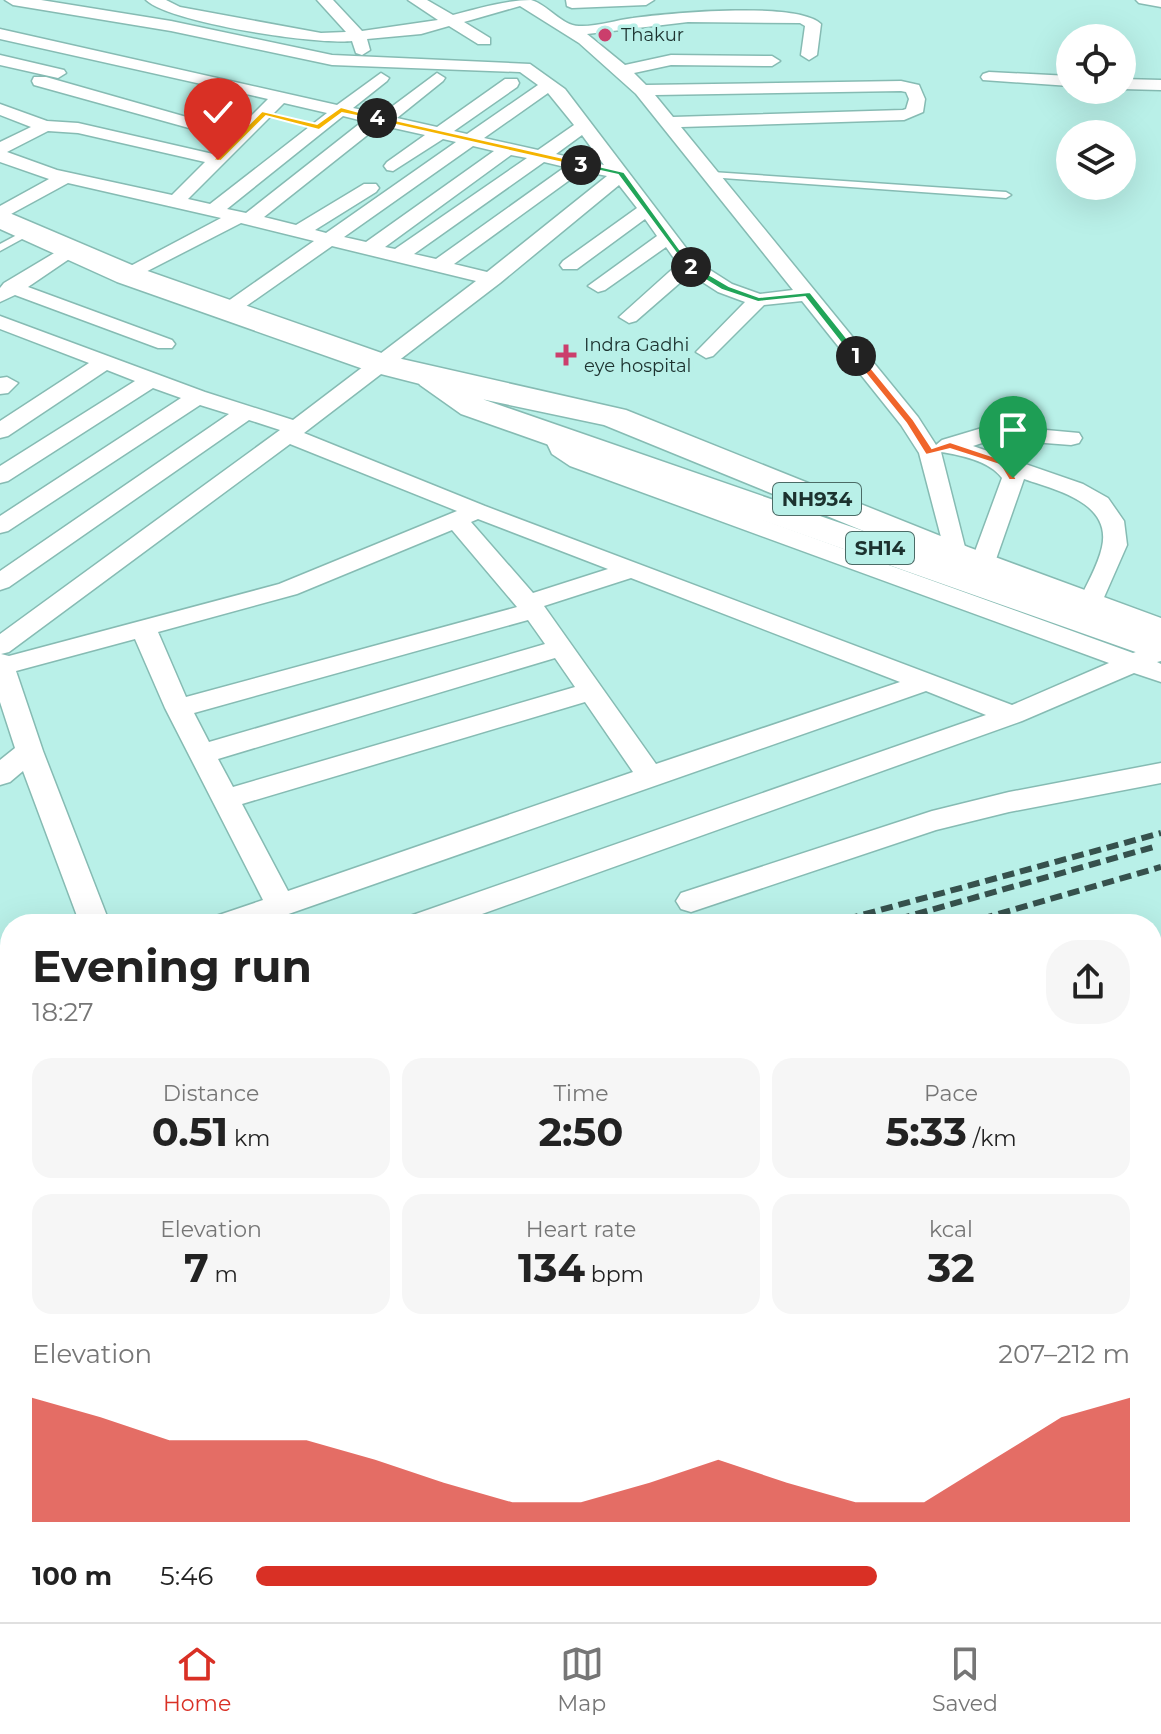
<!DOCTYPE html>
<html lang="en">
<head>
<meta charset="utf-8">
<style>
	body { margin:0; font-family:Montserrat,sans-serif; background:#f6f6f6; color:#222; height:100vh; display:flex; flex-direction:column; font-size:30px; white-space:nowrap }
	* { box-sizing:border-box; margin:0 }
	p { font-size:26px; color:#767676 }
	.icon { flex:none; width:44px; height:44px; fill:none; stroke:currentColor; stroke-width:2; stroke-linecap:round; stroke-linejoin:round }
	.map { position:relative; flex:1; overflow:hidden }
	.drawer { position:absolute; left:0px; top:914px; width:1162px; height:708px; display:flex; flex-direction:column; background:#fff; border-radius:32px 32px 0 0; box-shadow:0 8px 32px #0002 }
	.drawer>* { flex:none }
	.tools { position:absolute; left:1056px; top:24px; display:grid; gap:16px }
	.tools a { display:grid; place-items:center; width:80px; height:80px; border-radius:50%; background:#fff; box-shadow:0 8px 32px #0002; font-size:40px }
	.pin { position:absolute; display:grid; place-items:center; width:68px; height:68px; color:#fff; margin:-82px -34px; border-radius:50% 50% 50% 0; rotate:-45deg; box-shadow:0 0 8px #0007 }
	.pin .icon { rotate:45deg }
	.km { position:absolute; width:40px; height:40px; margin:-20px; border-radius:50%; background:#222; color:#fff; font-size:22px; line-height:40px; text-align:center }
	.round { display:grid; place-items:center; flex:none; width:84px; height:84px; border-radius:32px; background:#f6f6f6 }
	.headline { display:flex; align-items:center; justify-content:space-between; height:136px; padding:0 32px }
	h1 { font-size:44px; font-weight:700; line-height:60px }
	.metrics { display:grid; grid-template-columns:repeat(3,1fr); gap:12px; height:136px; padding:8px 32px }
	.metrics div { display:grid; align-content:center; border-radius:20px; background:#f6f6f6; text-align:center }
	.metrics b { font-size:40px; font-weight:700 }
	.metrics small { font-size:22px; font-weight:400 }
	.metrics p { font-size:22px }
	.chart { height:224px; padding:16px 32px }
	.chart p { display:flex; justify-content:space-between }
	.chart svg { width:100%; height:144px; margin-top:8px; fill:#d93025; opacity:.7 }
	ul { padding:0 32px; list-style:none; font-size:26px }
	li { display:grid; grid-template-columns:128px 96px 1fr; align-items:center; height:60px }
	li i { height:20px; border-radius:10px; background:#d93025 }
	.tabs { display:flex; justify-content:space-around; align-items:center; height:112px; border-top:2px solid #e0e0e0; background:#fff; font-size:22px; color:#767676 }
	.tabs a { display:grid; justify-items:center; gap:4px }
	.tabs .current { color:#d93025 }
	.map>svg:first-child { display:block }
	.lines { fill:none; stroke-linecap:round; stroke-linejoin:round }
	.lane-casing { stroke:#86bbb3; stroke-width:3 }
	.street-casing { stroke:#86bbb3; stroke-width:3 }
	.secondary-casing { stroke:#86bbb3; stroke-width:3 }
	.primary-casing { stroke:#86bbb3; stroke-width:3 }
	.highway-casing { stroke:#86bbb3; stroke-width:3 }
	.lane { fill:#fff; fill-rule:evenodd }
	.street { fill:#fff; fill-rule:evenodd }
	.secondary { fill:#fff; fill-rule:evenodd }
	.primary { fill:#fff; fill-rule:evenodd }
	.highway { fill:#fff; fill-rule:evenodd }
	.rail-far1 { stroke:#36514d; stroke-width:6; stroke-dasharray:12 6; stroke-linecap:butt }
	.rail { stroke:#36514d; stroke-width:8; stroke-dasharray:15 8; stroke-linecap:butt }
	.split-1 { fill:#f0652b; stroke:#fff; stroke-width:2 }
	.split-2 { fill:#22a559; stroke:#fff; stroke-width:2 }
	.split-3 { fill:#22a559; stroke:#fff; stroke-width:2 }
	.split-4 { fill:#f5b400; stroke:#fff; stroke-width:2 }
	.split-5 { fill:#f5b400; stroke:#fff; stroke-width:2 }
	.poi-dot { fill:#cb3e6c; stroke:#b9f0e8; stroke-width:3 }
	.labels { text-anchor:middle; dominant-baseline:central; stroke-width:7; stroke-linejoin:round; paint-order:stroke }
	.far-poi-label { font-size:18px; fill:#1c322f; stroke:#b9f0e8; text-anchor:start }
	.shield { fill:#b9f0e8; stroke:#4b6b66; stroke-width:2 }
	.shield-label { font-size:20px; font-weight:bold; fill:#1c322f }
</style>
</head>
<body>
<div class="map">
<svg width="1161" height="1622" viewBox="0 0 1161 1622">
	<rect width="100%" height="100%" fill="#b9f0e8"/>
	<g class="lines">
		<g class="lane-casing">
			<path id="lane" d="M712 172 1006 192 1011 195 1006 198 709 177 707 175Z
				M30 228 35 231 33 233 0 251V244Z"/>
		</g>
		<g class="street-casing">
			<path id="street" d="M5 0H41L171 21 332 55 530 64 565 89 696 261 732 284 760 294 793 290 636 94 579 43 520 6 464 22 490 38V44H478L449 26 421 34 367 39 370 50 362 55 356 53 352 41C317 45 170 23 146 0H166L180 7 321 33 346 32 317 0H333L362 31 438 20 408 0H427L453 15C476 9 507 0 531 0 547 4 562 26 579 26 596 27 616 20 633 18 668 13 798 1 821 24L817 55 809 60 801 55 805 26 800 23 688 22 587 34 625 65 671 55 772 56 780 61 772 66 671 65 634 73 646 85 901 81 919 85 925 99 923 112 904 120 681 127 918 417 936 445 942 440 992 425 1079 433 1082 438 1079 443 1071 445 994 439 973 446 1083 484 1108 498 1124 521 1127 545 1098 611H1080L1077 605C1085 587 1098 566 1102 547 1112 502 1055 490 1024 479L994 565 991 570H973L970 565 1002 478C990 461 960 455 941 452L967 555 963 560H947L919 453 901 425 802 301 764 305 713 356 706 358 696 352 745 302 718 292 690 274 636 321 629 323 619 317 678 264 666 247 605 290 598 292 588 286 657 236 645 219 577 269H563L560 265 563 261 637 208 619 185 500 283 304 433 485 506 1012 705 1109 663 570 466 552 454 543 435 554 428 562 430 570 445 586 456 1133 653 1161 643V661L1157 662 1161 664V682L1134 673 1022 721 454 924H406L410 916 986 715 926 691 260 924H212L216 916 263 900 165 708 135 639 16 671 43 751 110 924H80L23 771 10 782 0 785V760L15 748 0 702V634L280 430 249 420 9 587 0 590V571L229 414 200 405 8 531 0 533V516L181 398 153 388 8 481 0 483V466L135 381 107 370 8 436 0 438V421L89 363 0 329V316L205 392 293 420 476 281 332 246 235 314H221L218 310 221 306 314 241 241 223 128 281 118 275 121 271 221 218 68 183 0 220V206L49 179 0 162V142L31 127 0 115V104L47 121 78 123 213 154 234 134 189 128 34 85 32 81 34 77H46L190 118 243 124 268 99 0 39V29L337 105 381 73 389 78 387 81 353 108 382 114 437 73 445 78 443 81 397 118 437 127 505 79H517L519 83 517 87 454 131 467 134 538 85 520 72 332 65 171 31 13 5ZM901 91 906 92 909 99 906 109 903 110 673 117 655 95ZM548 93 574 125 538 150 484 138ZM284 103 327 113 210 204 188 199ZM343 116 363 121 246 213 227 209ZM380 125 425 135 387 162 384 166 387 170 393 171 443 139 456 142 326 233 315 230 376 192 379 188 376 184H364L296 225 264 217ZM48 131 78 133 205 162 172 195 57 170 7 152ZM582 135 604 165 556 154ZM473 146 494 151 366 242 344 237ZM511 155 527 158 395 249 385 247ZM544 162 565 167 436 259 414 254ZM582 171 607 176 487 272 454 264ZM290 444 457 511 279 584 9 656 1 654 9 652ZM478 519 608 569 533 593 471 522ZM452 530 517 607 186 697 158 632 297 594ZM631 578 900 682 656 764 544 606ZM528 620 545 644 209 742 194 713ZM555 658 575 687 233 787 218 759ZM585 702 633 772 288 891 242 804Z
				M566 0H654L646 5 572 8 567 6Z
				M1136 0H1161V7L1139 3Z
				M0 55 64 70 66 73 58 78 0 65Z
				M989 72 1070 76V86L983 80 981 77 983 74Z
				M1122 79 1161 80V90L1122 89Z
				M71 243 81 249 78 253 28 287 172 340 175 344 172 348H158L15 295 0 302V288L4 283Z
				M7 377 18 383 8 393 0 394V378Z
				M1161 763V783L1009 812 936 830 691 912 681 909 676 901 681 893 932 811 1009 792Z
				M1161 971V995L1152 996V972Z
				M10 976V1000L0 1001V977Z
				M1161 1027V1064L1152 1067V1030Z
				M10 1056V1083L0 1086V1059Z
				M1152 1177 1161 1180V1210L1152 1207Z
				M10 1424V1465L0 1469V1428Z
				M1161 1573V1618L1157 1622H1114L1110 1612H1152V1577Z
				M10 1605V1612H56L52 1622H1Z
				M816 1612H868L872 1622H820Z"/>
		</g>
		<g class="secondary-casing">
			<path id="secondary" d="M1161 1375V1431L1152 1434V1378Z"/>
		</g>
		<g class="primary-casing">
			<path id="primary" d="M432 368 444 371 485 400 1161 634V661L461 414 420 385 415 378 420 371Z
				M1161 1067V1111L1152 1114V1070Z
				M934 1612H998L1001 1618 999 1622H934Z"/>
		</g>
		<g class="highway-casing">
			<path id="highway" d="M0 209 139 268 393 357 626 410 968 547 1161 618V645L942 563 604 425 467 396 369 371 117 282 0 229Z"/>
		</g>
		<use href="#lane" class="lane"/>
		<use href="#street" class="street"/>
		<use href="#secondary" class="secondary"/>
		<use href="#primary" class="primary"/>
		<use href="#highway" class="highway"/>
		<path class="rail-far1" d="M829 924 1161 833
			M881 924 1157 846
			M964 924 1161 867"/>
		<path class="rail" d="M0 1151 10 1149
			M0 1172 10 1169
			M0 1203 10 1200"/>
	</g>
	<path class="split-1" d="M853 353H859L913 419 932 448 950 442 1007 461 1017 480H1009L1000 465 950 449 926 455 906 423 853 358Z"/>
	<path class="split-2" d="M691 264 729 286 759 297 810 292 861 356 853 358 805 297 758 302 722 290 688 269Z"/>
	<path class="split-3" d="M581 162 624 172 694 269H688L618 175 578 166Z"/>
	<path class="split-4" d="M377 116 581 162 586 165 581 167 374 120Z"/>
	<path class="split-5" d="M341 107 381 118 377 120 342 113 319 130 266 116 221 161 213 160 262 111 317 124Z"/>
	<g class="poi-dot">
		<circle cx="605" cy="35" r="8"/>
		<path d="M562 343h8v8h8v8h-8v8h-8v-8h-8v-8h8z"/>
	</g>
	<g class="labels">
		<g class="far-poi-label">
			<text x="621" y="35">Thakur</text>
			<text x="584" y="345">Indra Gadhi<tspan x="584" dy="21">eye hospital</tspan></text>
		</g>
		<g class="shield">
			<rect x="773" y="483" width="88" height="32" rx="6"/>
			<rect x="846" y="532" width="68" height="32" rx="6"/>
		</g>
		<g class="shield-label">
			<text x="817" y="499">NH934</text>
			<text x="880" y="548">SH14</text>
		</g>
	</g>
</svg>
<div class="tools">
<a><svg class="icon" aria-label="locate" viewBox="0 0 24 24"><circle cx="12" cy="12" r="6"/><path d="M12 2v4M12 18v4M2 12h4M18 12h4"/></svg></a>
<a><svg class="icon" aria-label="layers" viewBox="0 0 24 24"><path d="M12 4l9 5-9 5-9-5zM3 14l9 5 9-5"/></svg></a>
</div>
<div class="pin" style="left:1013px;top:478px;background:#1e9e55"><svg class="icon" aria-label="arrive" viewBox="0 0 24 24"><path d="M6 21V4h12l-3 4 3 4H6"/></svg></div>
<div class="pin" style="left:218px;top:160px;background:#d93025"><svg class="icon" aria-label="check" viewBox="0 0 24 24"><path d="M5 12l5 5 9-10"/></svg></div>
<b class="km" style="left:856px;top:356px">1</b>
<b class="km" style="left:691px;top:267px">2</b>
<b class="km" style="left:581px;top:165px">3</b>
<b class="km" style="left:377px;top:118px">4</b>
<section class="drawer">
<div class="headline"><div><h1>Evening run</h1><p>18:27</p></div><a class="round"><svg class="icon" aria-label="share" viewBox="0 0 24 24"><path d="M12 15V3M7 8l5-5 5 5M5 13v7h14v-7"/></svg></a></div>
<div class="metrics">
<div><p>Distance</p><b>0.51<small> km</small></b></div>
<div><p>Time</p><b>2:50</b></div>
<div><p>Pace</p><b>5:33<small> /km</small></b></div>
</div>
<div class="metrics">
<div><p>Elevation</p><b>7<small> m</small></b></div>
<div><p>Heart rate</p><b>134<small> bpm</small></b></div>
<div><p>kcal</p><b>32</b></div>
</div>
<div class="chart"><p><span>Elevation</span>207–212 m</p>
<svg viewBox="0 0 160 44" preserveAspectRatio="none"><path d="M0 44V6L10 12L20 19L30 19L40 19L50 25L60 32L70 38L80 38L90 32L100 25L110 32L120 38L130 38L140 25L150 12L160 6V44z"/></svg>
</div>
<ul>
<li><b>100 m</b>5:46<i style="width:71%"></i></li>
</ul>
</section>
</div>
<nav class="tabs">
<a class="current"><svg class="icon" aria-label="home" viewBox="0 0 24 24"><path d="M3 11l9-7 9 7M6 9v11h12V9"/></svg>Home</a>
<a><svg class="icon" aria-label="map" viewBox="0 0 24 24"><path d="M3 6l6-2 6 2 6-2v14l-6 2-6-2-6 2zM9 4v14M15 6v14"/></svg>Map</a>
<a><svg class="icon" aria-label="saved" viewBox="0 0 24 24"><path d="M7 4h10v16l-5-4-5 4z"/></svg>Saved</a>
</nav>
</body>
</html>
